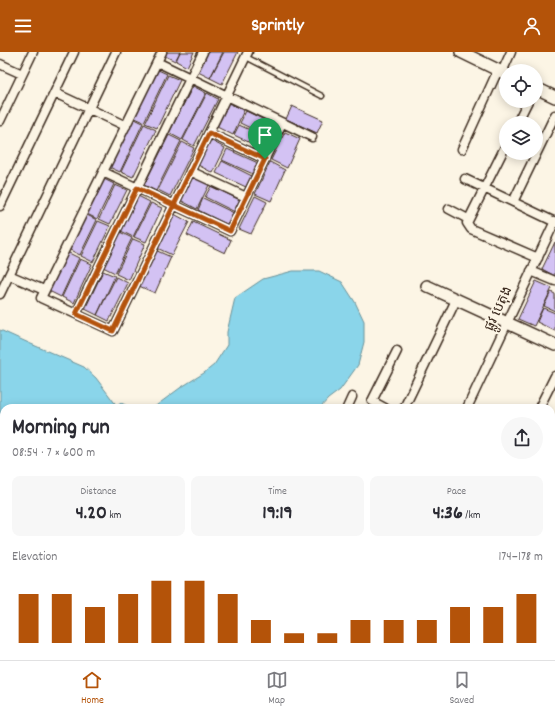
<!DOCTYPE html>
<html lang="en">
<head>
<meta charset="utf-8">
<style>
	body { margin:0; font-family:Dekko,"Noto Sans Khmer",sans-serif; background:#f7f7f7; color:#2b2b33; height:100vh; display:flex; flex-direction:column; font-size:15px; white-space:nowrap }
	* { box-sizing:border-box; margin:0 }
	p { font-size:13px; color:#7c7c81 }
	.icon { flex:none; width:22px; height:22px; fill:none; stroke:currentColor; stroke-width:2; stroke-linecap:round; stroke-linejoin:round }
	.map { position:relative; flex:1; overflow:hidden }
	.drawer { position:absolute; left:0px; top:352px; width:555px; height:256px; display:flex; flex-direction:column; background:#fff; border-radius:12px 12px 0 0; box-shadow:0 2px 10px #0003 }
	.drawer>* { flex:none }
	.tools { position:absolute; left:499px; top:12px; display:grid; gap:8px }
	.tools a { display:grid; place-items:center; width:44px; height:44px; border-radius:50%; background:#fff; box-shadow:0 2px 10px #0003; font-size:20px }
	.pin { position:absolute; display:grid; place-items:center; width:34px; height:34px; color:#fff; margin:-41px -17px; border-radius:50% 50% 50% 0; rotate:-45deg; box-shadow:0 0 4px #0007 }
	.pin .icon { rotate:45deg }
	.round { display:grid; place-items:center; flex:none; width:42px; height:42px; border-radius:21px; background:#f7f7f7 }
	.head { display:flex; align-items:center; justify-content:space-between; height:68px; padding:0 12px }
	h1 { font-size:22px; font-weight:700; line-height:30px }
	.stats { display:grid; grid-template-columns:repeat(3,1fr); gap:6px; height:68px; padding:4px 12px }
	.stats div { display:grid; align-content:center; border-radius:8px; background:#f7f7f7; text-align:center }
	.stats b { font-size:20px; font-weight:700 }
	.stats small { font-size:11px; font-weight:400 }
	.stats p { font-size:11px }
	.chart { height:112px; padding:8px 12px }
	.chart p { display:flex; justify-content:space-between }
	.chart svg { width:100%; height:72px; margin-top:4px; stroke:#b45309; stroke-width:6 }
	header { display:flex; justify-content:space-between; align-items:center; height:52px; padding:0 12px; background:#b45309; color:#fff; font-size:18px; font-weight:700 }
	.tab-bar { display:flex; justify-content:space-around; align-items:center; height:56px; border-top:1px solid #e1e1e2; background:#fff; font-size:11px; color:#7c7c81 }
	.tab-bar a { display:grid; justify-items:center; gap:2px }
	.tab-bar .current { color:#b45309 }
	.map>svg:first-child { display:block }
	.water { fill:#8ad5ea; stroke:#6a9198 }
	.building { fill:#d3c2f3; stroke:#3b2a1e }
	.lines { fill:none; stroke-linecap:round; stroke-linejoin:round }
	.lane-casing { stroke:#3b2a1e; stroke-width:7 }
	.street-casing { stroke:#3b2a1e; stroke-width:11 }
	.secondary-casing { stroke:#3b2a1e; stroke-width:14 }
	.lane { stroke:#fcf5e5; stroke-width:4 }
	.street { stroke:#fcf5e5; stroke-width:8 }
	.secondary { stroke:#fcf5e5; stroke-width:11 }
	.route-casing { stroke:#fff; stroke-width:8 }
	.route { stroke:#b45309; stroke-width:5 }
	.labels { text-anchor:middle; dominant-baseline:central; stroke-width:4; stroke-linejoin:round; paint-order:stroke }
	.street-label { font-size:14px; fill:#3b2a1e; stroke:#fcf5e5 }
</style>
</head>
<body>
<header><svg class="icon" aria-label="menu" viewBox="0 0 24 24"><path d="M4 6h16M4 12h16M4 18h16"/></svg>Sprintly<svg class="icon" aria-label="person" viewBox="0 0 24 24"><circle cx="12" cy="8" r="4"/><path d="M4 21q1-7 8-7t8 7"/></svg></header>
<div class="map">
<svg width="555" height="608" viewBox="0 0 555 608">
	<rect width="100%" height="100%" fill="#fcf5e5"/>
	<filter id="ink" filterUnits="userSpaceOnUse"><feTurbulence type="fractalNoise" baseFrequency=".025" numOctaves="2"/><feDisplacementMap in="SourceGraphic" scale="8" xChannelSelector="R" yChannelSelector="G"/><feConvolveMatrix kernelMatrix="1 2 1 2 8 2 1 2 1" color-interpolation-filters="sRGB"/></filter>
	<g filter="url(#ink)">
		<path class="water" d="M293 219H319L342 230 355 250 364 269V290L358 313 340 338 328 347 320 356H153L180 336 204 321 214 313 227 293V280L235 246 263 227Z
			M0 278 31 292 84 315 96 326 117 354 121 351 132 356H4V604H140L138 608H0Z"/>
		<path class="building" d="M165 0H180L175 9 163 3Z
			M180 0H194L187 15 176 9Z
			M208 0H223L210 26 198 20Z
			M224 0H238L222 32 210 26Z
			M156 17 167 22 144 70 133 65Z
			M168 23 180 28 157 76 145 71Z
			M193 34 206 41 182 88 169 81Z
			M207 41 218 47 194 94 183 88Z
			M228 51 244 58 233 83 217 75Z
			M292 54 323 68 317 81 286 67Z
			M246 59 277 74 271 86 240 71Z
			M133 66 143 71 120 120 109 115Z
			M144 72 156 78 133 125 121 120Z
			M239 73 270 87 265 98 234 83Z
			M285 80 300 87 287 116 271 108Z
			M169 83 181 89 156 139 144 133Z
			M210 88 225 96 213 121 198 113Z
			M182 90 194 96 170 144 158 138Z
			M227 97 258 111 253 122 222 108Z
			M222 109 252 124 246 135 216 121Z
			M270 110 285 118 271 149 255 142Z
			M192 124 209 133 197 157 180 148Z
			M102 126 114 132 97 167 85 161Z
			M115 133 127 138 110 172 99 167Z
			M211 134 240 148 235 160 205 145Z
			M138 144 150 150 133 185 121 179Z
			M255 144 267 150 251 182 239 177Z
			M203 146 234 161 228 173 198 158Z
			M151 151 162 156 146 190 134 185Z
			M85 162 97 168 80 203 68 197Z
			M174 162 189 170 172 203 157 196Z
			M98 169 110 174 93 210 81 204Z
			M193 170 231 188 225 201 187 183Z
			M120 180 132 186 115 221 103 215Z
			M133 187 145 192 129 228 116 222Z
			M555 190V224L542 217Z
			M155 198 171 205 155 241 139 234Z
			M67 200 79 206 61 245 49 239Z
			M80 207 92 212 74 251 62 245Z
			M103 219 115 224 97 263 85 257Z
			M116 225 128 231 109 269 97 263Z
			M536 229 552 236 534 274 518 267Z
			M551 240 555 242V259L544 254Z
			M543 256 555 261V279L537 270Z
			M555 502V541L551 539V504L552 503Z
			M211 604H231L229 608H209Z
			M247 604H268L266 608H245Z
			M270 604H291L289 608H269Z
			M310 604H330L328 608H308Z
			M331 604H352L350 608H330Z
			M367 604H387L386 608H365Z
			M389 604H394L404 608H387Z"/>
		<g class="lines">
			<g class="lane-casing">
				<path id="lane" d="M246 5 322 44"/>
			</g>
			<g class="street-casing">
				<path id="street" d="M203 0 76 262 113 279 248 0
					M157 10 312 85
					M0 12 22 22
					M502 20 511 0
					M55 41 126 74
					M0 69 33 0
					M517 71 528 49
					M209 81 265 107
					M506 93 467 171 471 177 538 206
					M462 97 498 18
					M190 119 246 145
					M103 120 230 179 282 71
					M465 127 555 170
					M513 150 555 63
					M0 154 74 0
					M449 157 468 167
					M531 219 555 229
					M9 223 44 238
					M0 242 116 0
					M76 262 41 246 162 0
					M347 356 352 345
					M385 356 372 349 397 299
					M404 356 456 248
					M467 356 555 169
					M539 356 555 324
					M551 416 555 407
					M551 455 555 457
					M551 544 555 545
					M551 587 555 589
					M417 604 427 608
					M179 608V604
					M235 608 237 604
					M301 608 302 604
					M359 608 360 604
					M473 608 475 604"/>
			</g>
			<g class="secondary-casing">
				<path id="secondary" d="M461 0 506 22
					M536 36 555 45
					M427 234 555 293"/>
			</g>
			<use href="#lane" class="lane"/>
			<use href="#street" class="street"/>
			<use href="#secondary" class="secondary"/>
		</g>
	</g>
	<g class="lines" filter="url(#ink)">
		<g class="route-casing">
			<path id="route" d="M265 107 209 81 174 153 137 136 76 262 113 279 174 153 230 179 265 107"/>
		</g>
		<use href="#route" class="route"/>
	</g>
	<g class="labels">
		<g class="street-label">
			<text transform="translate(499 257) rotate(-65)">ផ្លូវ បេតុង</text>
		</g>
	</g>
</svg>
<div class="tools">
<a><svg class="icon" aria-label="locate" viewBox="0 0 24 24"><circle cx="12" cy="12" r="6"/><path d="M12 2v4M12 18v4M2 12h4M18 12h4"/></svg></a>
<a><svg class="icon" aria-label="layers" viewBox="0 0 24 24"><path d="M12 4l9 5-9 5-9-5zM3 14l9 5 9-5"/></svg></a>
</div>
<div class="pin" style="left:265px;top:107px;background:#1e9e55"><svg class="icon" aria-label="arrive" viewBox="0 0 24 24"><path d="M6 21V4h12l-3 4 3 4H6"/></svg></div>
<section class="drawer">
<div class="head"><div><h1>Morning run</h1><p>08:54 · 7 × 600 m</p></div><a class="round"><svg class="icon" aria-label="share" viewBox="0 0 24 24"><path d="M12 15V3M7 8l5-5 5 5M5 13v7h14v-7"/></svg></a></div>
<div class="stats">
<div><p>Distance</p><b>4.20<small> km</small></b></div>
<div><p>Time</p><b>19:19</b></div>
<div><p>Pace</p><b>4:36<small> /km</small></b></div>
</div>
<div class="chart"><p><span>Elevation</span>174–178 m</p>
<svg viewBox="0 0 160 44" preserveAspectRatio="none"><path d="M5 44V14M15 44V14M25 44V22M35 44V14M45 44V6M55 44V6M65 44V14M75 44V30M85 44V38M95 44V38M105 44V30M115 44V30M125 44V30M135 44V22M145 44V22M155 44V14"/></svg>
</div>
</section>
</div>
<nav class="tab-bar">
<a class="current"><svg class="icon" aria-label="home" viewBox="0 0 24 24"><path d="M3 11l9-7 9 7M6 9v11h12V9"/></svg>Home</a>
<a><svg class="icon" aria-label="map" viewBox="0 0 24 24"><path d="M3 6l6-2 6 2 6-2v14l-6 2-6-2-6 2zM9 4v14M15 6v14"/></svg>Map</a>
<a><svg class="icon" aria-label="saved" viewBox="0 0 24 24"><path d="M7 4h10v16l-5-4-5 4z"/></svg>Saved</a>
</nav>
</body>
</html>
